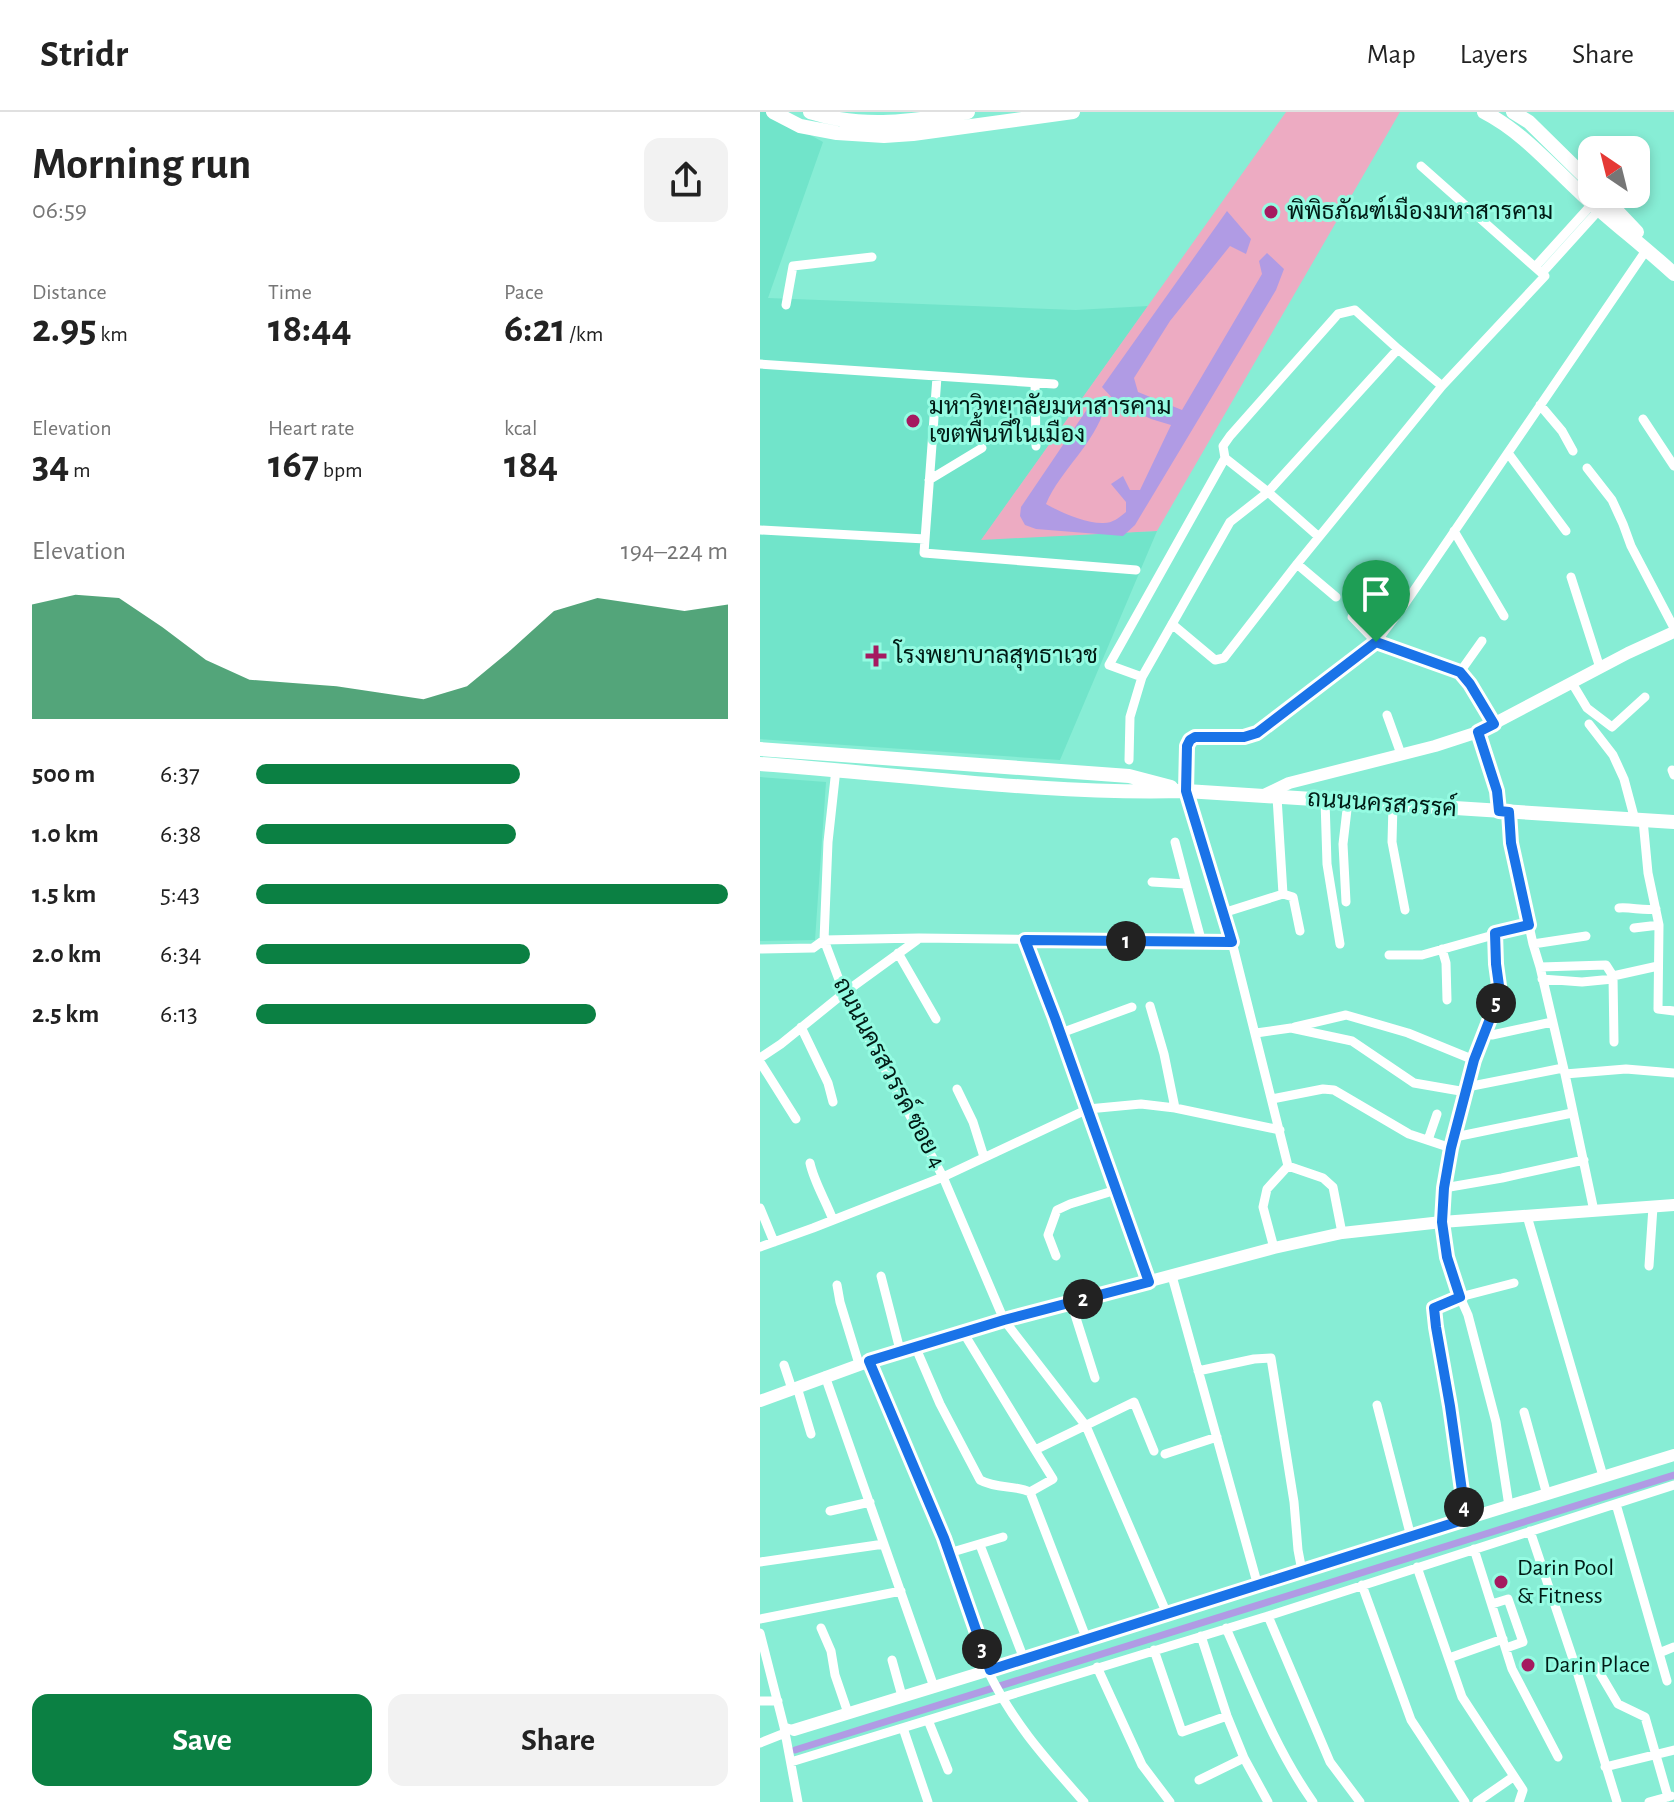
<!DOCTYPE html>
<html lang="en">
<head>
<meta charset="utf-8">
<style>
	body { margin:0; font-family:"Alegreya Sans",Sarabun,sans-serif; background:#f2f2f2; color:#222; height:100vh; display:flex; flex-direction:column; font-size:30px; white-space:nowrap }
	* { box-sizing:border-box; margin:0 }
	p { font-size:26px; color:#767676 }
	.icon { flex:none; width:44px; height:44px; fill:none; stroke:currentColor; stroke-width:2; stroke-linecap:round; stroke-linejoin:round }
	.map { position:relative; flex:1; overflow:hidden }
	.drawer { display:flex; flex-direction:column; background:#fff; width:760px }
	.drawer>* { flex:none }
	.needle { width:52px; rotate:325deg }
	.tools { position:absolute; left:818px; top:24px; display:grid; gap:16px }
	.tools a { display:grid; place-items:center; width:72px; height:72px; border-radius:16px; background:#fff; box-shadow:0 4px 12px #0003; font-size:40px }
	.pin { position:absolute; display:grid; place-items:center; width:68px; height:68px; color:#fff; margin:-82px -34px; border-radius:50% 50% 50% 0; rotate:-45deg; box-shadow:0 0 8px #0007 }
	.pin .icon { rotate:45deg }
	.km { position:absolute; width:40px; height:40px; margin:-20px; border-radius:50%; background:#222; color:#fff; font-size:22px; line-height:40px; text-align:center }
	.round { display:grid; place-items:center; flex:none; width:84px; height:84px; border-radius:16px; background:#f2f2f2 }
	.head { display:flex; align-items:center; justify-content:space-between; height:136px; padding:0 32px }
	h1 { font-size:44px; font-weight:700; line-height:60px }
	.stats { display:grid; grid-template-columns:repeat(3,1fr); gap:12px; height:136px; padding:8px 32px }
	.stats div { display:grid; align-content:center }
	.stats b { font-size:40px; font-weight:700 }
	.stats small { font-size:22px; font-weight:400 }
	.stats p { font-size:22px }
	.chart { height:224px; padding:16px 32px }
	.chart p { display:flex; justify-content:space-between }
	.chart svg { width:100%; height:144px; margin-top:8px; fill:#0b8043; opacity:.7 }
	.primary-button { display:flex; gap:16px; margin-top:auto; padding:16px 32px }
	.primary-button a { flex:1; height:92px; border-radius:16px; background:#0b8043; color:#fff; font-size:32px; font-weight:700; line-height:92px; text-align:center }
	.primary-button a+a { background:#f2f2f2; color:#222 }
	ul { padding:0 32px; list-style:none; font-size:26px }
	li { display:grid; grid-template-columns:128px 96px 1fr; align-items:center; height:60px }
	li i { height:20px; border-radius:10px; background:#0b8043 }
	header { display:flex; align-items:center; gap:48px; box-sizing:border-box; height:112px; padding:0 40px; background:#fff; border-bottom:2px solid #e0e0e0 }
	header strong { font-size:38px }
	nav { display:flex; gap:44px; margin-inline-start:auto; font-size:28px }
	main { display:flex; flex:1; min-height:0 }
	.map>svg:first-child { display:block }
	.built { fill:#71e4ca }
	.green { fill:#edabc2 }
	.water { fill:#b09be4 }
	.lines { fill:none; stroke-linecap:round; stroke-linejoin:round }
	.canal { stroke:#b09be4; stroke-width:7 }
	.street { stroke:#fff; stroke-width:9 }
	.secondary { stroke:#fff; stroke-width:12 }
	.primary { stroke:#fff; stroke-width:14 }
	.route-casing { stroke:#fff; stroke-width:16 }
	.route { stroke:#1a73e8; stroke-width:10 }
	.poi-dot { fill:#a51a60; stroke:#95fbe2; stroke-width:3 }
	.labels { text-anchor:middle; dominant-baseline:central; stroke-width:6; stroke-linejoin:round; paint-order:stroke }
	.poi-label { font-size:24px; fill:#001b15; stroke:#95fbe2; text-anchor:start }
	.street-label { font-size:24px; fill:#001b15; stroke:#95fbe2 }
</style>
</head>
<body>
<header>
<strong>Stridr</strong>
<nav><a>Map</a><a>Layers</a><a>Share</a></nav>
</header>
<main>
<section class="drawer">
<div class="head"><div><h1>Morning run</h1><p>06:59</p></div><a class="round"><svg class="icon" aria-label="share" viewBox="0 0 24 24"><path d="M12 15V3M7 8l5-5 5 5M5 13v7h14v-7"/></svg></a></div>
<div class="stats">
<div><p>Distance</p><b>2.95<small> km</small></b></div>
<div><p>Time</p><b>18:44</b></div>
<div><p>Pace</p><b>6:21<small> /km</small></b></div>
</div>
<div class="stats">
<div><p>Elevation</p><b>34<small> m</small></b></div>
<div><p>Heart rate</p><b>167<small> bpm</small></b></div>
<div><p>kcal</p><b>184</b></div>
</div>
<div class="chart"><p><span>Elevation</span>194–224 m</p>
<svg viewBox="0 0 160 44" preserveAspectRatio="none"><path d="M0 44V9L10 6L20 7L30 16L40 26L50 32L60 33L70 34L80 36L90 38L100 34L110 23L120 11L130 7L140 9L150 11L160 9V44z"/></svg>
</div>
<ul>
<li><b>500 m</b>6:37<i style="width:56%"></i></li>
<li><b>1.0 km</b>6:38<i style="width:55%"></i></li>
<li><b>1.5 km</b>5:43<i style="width:100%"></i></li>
<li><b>2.0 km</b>6:34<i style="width:58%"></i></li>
<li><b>2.5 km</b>6:13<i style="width:72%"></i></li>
</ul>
<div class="primary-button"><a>Save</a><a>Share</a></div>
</section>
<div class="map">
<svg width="914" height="1690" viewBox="0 0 914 1690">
	<rect width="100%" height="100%" fill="#87edd5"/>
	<path class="built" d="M0 0H8L63 30 8 186 316 198 388 194 222 427 397 419 300 648 0 627Z
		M0 665 66 670 55 828 0 829Z"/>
	<path class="green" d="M526 0H640L397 419 221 428Z"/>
	<path class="water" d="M467 99 491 127 486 142 470 134 410 209 374 266 378 280 422 298 502 162 499 149 507 141 524 157 516 178 375 413 363 424 276 417 265 413 260 404 261 395 334 287 345 295C334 333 301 357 286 392 300 400 325 411 342 411 351 412 359 406 366 400V390L351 372 363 364 370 378H380L411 313 391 307 356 290 342 275Z"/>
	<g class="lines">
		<path class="canal" d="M35 1638 914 1363"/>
		<path class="street" d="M775 155 832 92
			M782 161 839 98
			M26 193 33 154 112 145
			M0 252 294 272
			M177 265 164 441 376 458
			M275 271 276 334
			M780 293 802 319 813 339
			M883 307 914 354
			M748 341 806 419
			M827 356 852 388 863 412 871 434 914 516
			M169 368 222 336
			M0 418 165 427
			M694 419 744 504
			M559 425 508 380 465 346 463 334 470 324 578 202 595 198 638 237 682 274
			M537 452 576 485
			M811 465 840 556
			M592 505 616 530 700 560 710 572 734 612
			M412 512 455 548 464 546 537 452 682 274 785 164 661 54
			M700 560 722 529
			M382 565 349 553 465 346
			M812 571 827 596 852 615 885 585
			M627 603 641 642
			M829 612 853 643 864 667 875 708
			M718 620 737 679 739 699
			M369 648 370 605 382 565 470 410 508 380 638 237
			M76 657 68 730 64 828 84 881 183 1065 244 1208 326 1314 407 1502
			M912 658 914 663
			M517 685 523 782 533 785 540 819
			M565 688 567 752 580 832
			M633 692 632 730 645 798
			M749 700 751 731 773 832 780 855 805 962 834 1099
			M883 708 888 761 899 813 898 897 914 899
			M415 730 426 772
			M392 770 426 772 442 831
			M586 790 583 732 588 689
			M859 796C872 795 883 799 896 797
			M463 801 523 782
			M874 816 899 813
			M735 821 736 852 740 881 714 948 691 1036 684 1076 682 1110 687 1145 700 1185 708 1203 736 1310 749 1394
			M265 828 295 906 389 1170
			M773 832 826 824
			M0 837 53 836 64 828 159 826 472 830
			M682 837 686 851 687 888
			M138 841 176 907
			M629 843H662L769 813
			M780 855 846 853 853 864 898 854
			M853 864 854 930
			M782 867 822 870 853 867
			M390 894 404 942 415 996
			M41 915 68 971 73 990
			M535 915 586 903 648 921 714 948
			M301 921 372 895
			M496 921 531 916 592 929 654 971 706 980
			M725 921 732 923 792 910
			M0 946 21 932 84 881 157 828
			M0 950 36 1007
			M805 962 866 957 914 961
			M707 975 803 956
			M197 977 213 1010 224 1045
			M512 987 563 977 574 978 649 1022 691 1036
			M695 1025 812 1001
			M668 1028 677 1002
			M50 1051C54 1070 66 1089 73 1108
			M528 1054 472 830 426 679 427 634 430 628 435 625H484L497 621 616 530 642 496 887 137
			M684 1076 742 1066 824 1048
			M0 1096 14 1130
			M767 1104 843 1364
			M0 1135 53 1116 183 1065 328 997 381 992 415 996 520 1018
			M514 1136 503 1095 507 1077 528 1054 563 1066 573 1075 582 1121
			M296 1144 288 1123 297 1098 310 1092 356 1078
			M889 1154 893 1095
			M121 1164 140 1238
			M412 1164 498 1474
			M77 1173 80 1190 99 1252
			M311 1190 335 1266
			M203 1220 275 1338 374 1290 394 1339
			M155 1234 180 1292 220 1368C236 1377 256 1373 270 1380
			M109 1249 184 1426 230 1558
			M24 1253 32 1277
			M438 1259 494 1247 511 1246 534 1390 538 1438 542 1459
			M65 1264 174 1575
			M37 1275 51 1322
			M617 1293 651 1425
			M764 1300 787 1383
			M275 1338 293 1367 270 1380 327 1528
			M405 1342 457 1325
			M856 1392 899 1541
			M70 1399 110 1390
			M706 1407 690 1294 676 1215 674 1196 700 1185 754 1171
			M770 1419 815 1553 857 1690
			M220 1433 264 1547
			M714 1437 752 1557 798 1645
			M189 1441 243 1425
			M0 1450 124 1432
			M657 1455 702 1585 763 1678 759 1690
			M602 1473 651 1608 705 1690
			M732 1492 748 1487 763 1530 746 1536
			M508 1504 570 1650 600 1690
			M0 1507 141 1479
			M61 1516 71 1539 75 1563 88 1601
			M466 1516C492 1575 516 1638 553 1690
			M0 1521 24 1615 34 1618
			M441 1524 467 1604 484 1646 508 1690
			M394 1538 422 1620 467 1604
			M689 1546 743 1527
			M132 1548 142 1584
			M815 1553 828 1551 835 1553 858 1592 885 1605 908 1685
			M337 1555 382 1653 410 1690
			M228 1559C253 1611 286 1647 324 1690
			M907 1569 899 1541 914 1535
			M0 1589H18
			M168 1608 188 1658
			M24 1615 38 1690
			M143 1616 168 1690
			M0 1631 25 1621
			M31 1650 508 1504 914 1373
			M845 1655 914 1638
			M439 1668 484 1646
			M717 1690 753 1665
			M889 1690 911 1684"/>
		<path class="secondary" d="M502 684 529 671 675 634 718 620 868 541 914 520
			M0 1289 140 1238 244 1208 514 1136 582 1121 682 1110 914 1093
			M34 1618 327 1528 706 1407 914 1343"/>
		<path class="primary" d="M13 0 40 14 77 21 124 24 153 22 313 0
			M50 0C102 17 155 9 208 0
			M724 0C763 20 792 55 824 84 853 111 885 135 914 162
			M753 0 769 10 832 72
			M841 82 877 120
			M0 637 369 664 411 675
			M0 652C141 662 285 683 426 679L914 710"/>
	</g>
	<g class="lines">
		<g class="route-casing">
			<path id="route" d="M616 530 700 560 710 572 734 612 718 620 737 679 739 699 749 700 751 731 769 813 735 821 736 852 740 881 714 948 691 1036 684 1076 682 1110 687 1145 700 1185 674 1196 676 1215 690 1294 706 1407 230 1558 184 1426 109 1249 244 1208 389 1170 295 906 265 828 472 830 426 679 427 634 430 628 435 625H484L497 621Z"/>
		</g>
		<use href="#route" class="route"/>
	</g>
	<g class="poi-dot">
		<circle cx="511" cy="100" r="8"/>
		<circle cx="153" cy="309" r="8"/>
		<path d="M112 532h8v8h8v8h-8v8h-8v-8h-8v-8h8z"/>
		<circle cx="741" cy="1470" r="8"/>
		<circle cx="768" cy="1553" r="8"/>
	</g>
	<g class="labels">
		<g class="poi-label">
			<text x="527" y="100">พิพิธภัณฑ์เมืองมหาสารคาม</text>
			<text x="169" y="295">มหาวิทยาลัยมหาสารคาม<tspan x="169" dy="28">เขตพื้นที่ในเมือง</tspan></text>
			<text x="134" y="544">โรงพยาบาลสุทธาเวช</text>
			<text x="757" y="1456">Darin Pool<tspan x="757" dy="28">&amp; Fitness</tspan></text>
			<text x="784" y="1553">Darin Place</text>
		</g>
		<g class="street-label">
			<text transform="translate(622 692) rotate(4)">ถนนนครสวรรค์</text>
			<text transform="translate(129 961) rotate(62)">ถนนนครสวรรค์ ซอย 4</text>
		</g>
	</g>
</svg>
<div class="tools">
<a><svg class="needle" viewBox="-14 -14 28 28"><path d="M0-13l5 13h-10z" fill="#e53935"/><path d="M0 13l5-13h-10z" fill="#767676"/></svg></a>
</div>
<div class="pin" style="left:616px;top:530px;background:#1e9e55"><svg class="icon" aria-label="arrive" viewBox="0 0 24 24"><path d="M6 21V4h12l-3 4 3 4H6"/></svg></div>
<b class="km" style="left:366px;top:829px">1</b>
<b class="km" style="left:323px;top:1187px">2</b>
<b class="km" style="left:222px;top:1537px">3</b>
<b class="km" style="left:704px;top:1395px">4</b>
<b class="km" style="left:736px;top:891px">5</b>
</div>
</main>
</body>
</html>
